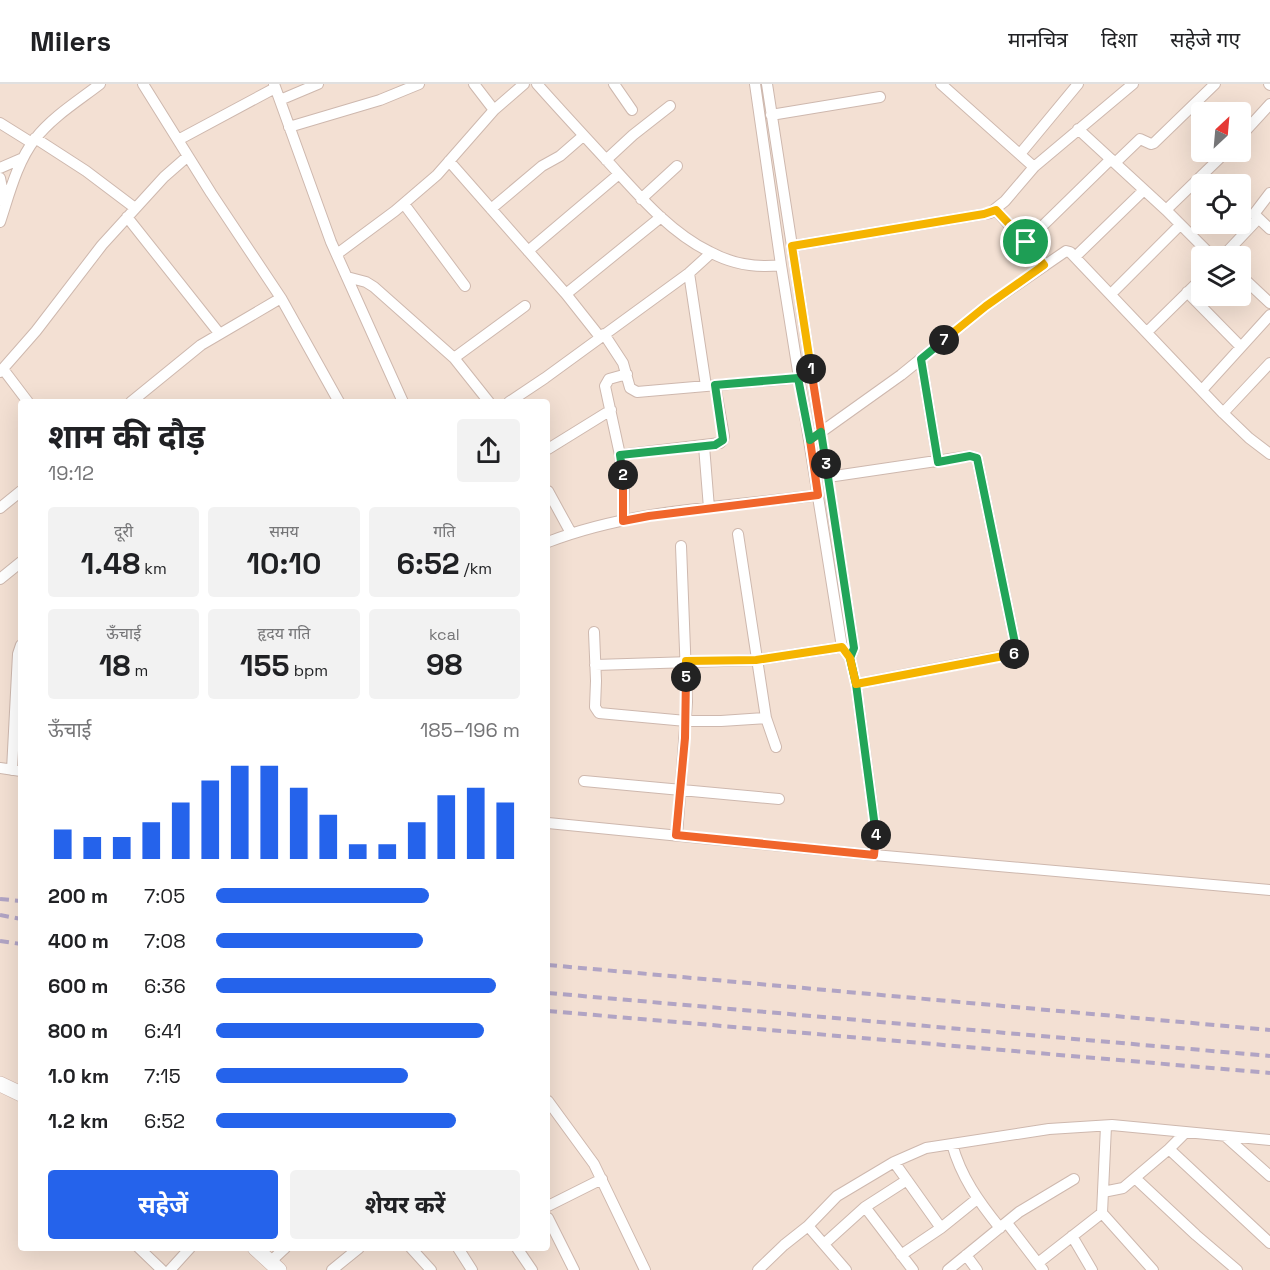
<!DOCTYPE html>
<html lang="hi">
<head>
<meta charset="utf-8">
<style>
	body { margin:0; font-family:"Space Grotesk","Noto Sans Devanagari",sans-serif; background:#f2f2f2; color:#202124; height:100vh; display:flex; flex-direction:column; font-size:22px; white-space:nowrap }
	* { box-sizing:border-box; margin:0 }
	p { font-size:20px; color:#757577 }
	.icon { flex:none; width:33px; height:33px; fill:none; stroke:currentColor; stroke-width:2; stroke-linecap:round; stroke-linejoin:round }
	.map { position:relative; flex:1; overflow:hidden }
	.side { position:absolute; left:18px; top:315px; width:532px; height:852px; display:flex; flex-direction:column; background:#fff; border-radius:6px; box-shadow:0 6px 24px #0002 }
	.side>* { flex:none }
	.needle { width:39px; rotate:26deg }
	.buttons { position:absolute; left:1191px; top:18px; display:grid; gap:12px }
	.buttons a { display:grid; place-items:center; width:60px; height:60px; border-radius:6px; background:#fff; box-shadow:0 6px 24px #0002; font-size:30px }
	.pin { position:absolute; display:grid; place-items:center; width:51px; height:51px; color:#fff; margin:-26px; border:3px solid #fff; border-radius:50%; box-shadow:0 2px 6px #0007 }
	.km { position:absolute; width:30px; height:30px; margin:-15px; border-radius:50%; background:#222; color:#fff; font-size:16px; line-height:30px; text-align:center }
	.round { display:grid; place-items:center; flex:none; width:63px; height:63px; border-radius:6px; background:#f2f2f2 }
	.headline { display:flex; align-items:center; justify-content:space-between; height:102px; padding:0 30px }
	h1 { font-size:33px; font-weight:700; line-height:45px }
	.figures { display:grid; grid-template-columns:repeat(3,1fr); gap:9px; height:102px; padding:6px 30px }
	.figures div { display:grid; align-content:center; border-radius:6px; background:#f2f2f2; text-align:center }
	.figures b { font-size:30px; font-weight:700 }
	.figures small { font-size:16px; font-weight:400 }
	.figures p { font-size:16px }
	.chart { height:168px; padding:12px 30px }
	.chart p { display:flex; justify-content:space-between }
	.chart svg { width:100%; height:108px; margin-top:6px; stroke:#2563eb; stroke-width:6 }
	.primary-button { display:flex; gap:12px; margin-top:auto; padding:12px 30px }
	.primary-button a { flex:1; height:69px; border-radius:6px; background:#2563eb; color:#fff; font-size:24px; font-weight:700; line-height:69px; text-align:center }
	.primary-button a+a { background:#f2f2f2; color:#202124 }
	ul { padding:0 30px; list-style:none; font-size:20px }
	li { display:grid; grid-template-columns:96px 72px 1fr; align-items:center; height:45px }
	li i { height:15px; border-radius:8px; background:#2563eb }
	header { display:flex; align-items:center; gap:36px; box-sizing:border-box; height:84px; padding:0 30px; background:#fff; border-bottom:2px solid #e0e0e0 }
	header strong { font-size:28px }
	nav { display:flex; gap:33px; margin-inline-start:auto; font-size:21px }
	.map>svg:first-child { display:block }
	.residential { fill:#f3e0d3; fill-rule:evenodd }
	.lines { fill:none; stroke-linecap:round; stroke-linejoin:round }
	.street-casing { stroke:#ceb8ae; stroke-width:12 }
	.secondary-casing { stroke:#d1b7ac; stroke-width:16 }
	.street { stroke:#fff; stroke-width:10 }
	.secondary { stroke:#fff; stroke-width:15 }
	.rail { stroke:#b1a4c4; stroke-width:4; stroke-dasharray:9 6; stroke-linecap:butt }
	.split-1-casing { stroke:#fff; stroke-width:12 }
	.split-2-casing { stroke:#fff; stroke-width:12 }
	.split-3-casing { stroke:#fff; stroke-width:12 }
	.split-4-casing { stroke:#fff; stroke-width:12 }
	.split-5-casing { stroke:#fff; stroke-width:12 }
	.split-6-casing { stroke:#fff; stroke-width:12 }
	.split-7-casing { stroke:#fff; stroke-width:12 }
	.split-8-casing { stroke:#fff; stroke-width:12 }
	.split-1 { stroke:#f5b400; stroke-width:8 }
	.split-2 { stroke:#f0652b; stroke-width:8 }
	.split-3 { stroke:#22a559; stroke-width:8 }
	.split-4 { stroke:#22a559; stroke-width:8 }
	.split-5 { stroke:#f0652b; stroke-width:8 }
	.split-6 { stroke:#f5b400; stroke-width:8 }
	.split-7 { stroke:#22a559; stroke-width:8 }
	.split-8 { stroke:#f5b400; stroke-width:8 }
</style>
</head>
<body>
<header>
<strong>Milers</strong>
<nav><a>मानचित्र</a><a>दिशा</a><a>सहेजे गए</a></nav>
</header>
<div class="map">
<svg width="1270" height="1186" viewBox="0 0 1270 1186">
	<rect width="100%" height="100%" fill="#fbefe5"/>
	<path class="residential" d="M0 0H1270V1186H0ZM1202 28H1240V68H1202ZM1202 100H1240V140H1202ZM1202 172H1240V212H1202ZM21 318H548V1164H21Z"/>
	<g class="lines">
		<g class="street-casing">
			<path id="street" d="M143 0 211 109 281 214 339 318
				M274 0 331 158 403 318
				M474 0 494 26
				M537 0C561 27 586 54 611 81 640 113 671 149 710 168 732 180 756 184 781 181
				M614 0 632 26
				M755 0 781 181 842 563 850 574 856 600 876 750 874 771
				M767 0 854 564 850 574
				M941 0 1034 83
				M1269 0 1270 1
				M280 16 318 0
				M771 31 880 13
				M0 39 32 59
				M289 43 380 16 419 0
				M1078 45 1166 126 1212 172
				M1240 53 1270 20
				M35 54 86 87 135 124
				M178 56 275 4
				M1020 70 1078 0
				M606 76 633 51 670 22
				M449 77 566 210 600 253
				M1115 79 1140 55 1151 60 1154 59 1215 0
				M0 84 23 74
				M0 94 5 120
				M1270 109 1254 130 1270 145
				M641 115 677 82
				M404 120 465 202
				M491 125 542 82 560 72 583 52
				M996 126 1044 181
				M1166 126 1226 68
				M127 133 219 249
				M0 138C9 111 17 78 35 55 52 33 78 17 100 0
				M1026 158 1111 75
				M792 162 990 129 1005 117 1034 83 1133 0
				M528 167 619 90
				M337 170 395 127 437 91 494 26 524 0
				M1223 172 1258 135
				M1075 173 1144 106
				M689 189 706 302
				M1240 191 1270 219
				M347 193 366 198 374 203 454 274 489 318
				M1187 208 1241 263
				M566 210 661 133
				M1111 210 1180 141
				M1147 248 1202 194
				M604 250 623 279 630 304 637 308 799 294
				M454 274 525 222
				M921 275 938 378
				M3 285 28 318
				M0 288 36 247 102 161 164 93 188 72
				M1202 306 1270 231
				M131 318 201 261 281 214
				M509 318 545 294 689 189 711 169
				M1223 329 1270 279
				M810 356 901 291 986 222 1066 167 1070 168 1223 329 1249 354 1270 370
				M704 362 709 424
				M548 365 611 326
				M620 371 720 359 723 356 724 352 715 301
				M828 393 970 372 977 374 1017 569 856 600
				M548 407 571 449
				M0 424 21 407
				M623 437 624 403 620 371 605 302 609 295 627 290
				M738 450 766 634 776 663
				M548 458C633 425 728 423 818 411
				M0 495 21 478
				M594 548 596 597 595 623 599 629 686 637H721L766 634
				M595 581 756 576 842 563
				M0 684 21 687
				M12 686 18 570 21 561
				M584 697 779 715
				M548 739 874 771 1270 806
				M677 751 687 618 681 462
				M548 1017 594 1080 645 1186
				M1106 1042 1102 1129 1153 1186
				M1225 1052 1270 1092
				M952 1060C961 1093 979 1118 1000 1144
				M1169 1065 1270 1159
				M894 1078 941 1144
				M1135 1094 1196 1151 1237 1186
				M1103 1108 1123 1104 1169 1065 1185 1049
				M548 1122 602 1095
				M865 1123 913 1186
				M548 1134 574 1186
				M1007 1139 1043 1186
				M808 1142 846 1186
				M1072 1152 1092 1186
				M824 1160 865 1123 907 1096
				M139 1164 162 1186
				M411 1164 431 1186
				M458 1164 472 1186
				M517 1164 532 1186
				M901 1171 941 1144 977 1115
				M966 1171 977 1186
				M270 1178 285 1164
				M1038 1179 1102 1129
				M170 1186 190 1164
				M332 1186 359 1164
				M758 1186 784 1161 808 1142 837 1112 894 1078 926 1064 1049 1045 1112 1041 1270 1056
				M948 1186 1019 1128 1074 1095"/>
		</g>
		<g class="secondary-casing">
			<path id="secondary" d="M0 1000 21 1010
				M255 1164 279 1186"/>
		</g>
		<use href="#street" class="street"/>
		<use href="#secondary" class="secondary"/>
		<path class="rail" d="M0 815 21 817
			M0 831 21 835
			M0 857 21 860
			M548 881 1270 946
			M548 909 1270 972
			M548 927 1270 989"/>
	</g>
	<g class="lines">
		<g class="split-1-casing">
			<path id="split-1" d="M811 285 792 162 984 130 996 126 1026 158"/>
		</g>
		<g class="split-2-casing">
			<path id="split-2" d="M623 391V437L649 432 818 411 810 356 821 348 811 285"/>
		</g>
		<g class="split-3-casing">
			<path id="split-3" d="M623 391 620 371 715 361 723 356 715 301 798 294 810 356 821 348 826 380"/>
		</g>
		<g class="split-4-casing">
			<path id="split-4" d="M826 380 854 564 850 574 856 600 876 751"/>
		</g>
		<g class="split-5-casing">
			<path id="split-5" d="M686 593 685 654 676 751 874 771 876 751"/>
		</g>
		<g class="split-6-casing">
			<path id="split-6" d="M686 593V577L756 576 842 563 850 574 856 600 1014 570"/>
		</g>
		<g class="split-7-casing">
			<path id="split-7" d="M944 256 921 275 938 378 970 372 977 374 1017 569 1014 570"/>
		</g>
		<g class="split-8-casing">
			<path id="split-8" d="M944 256 986 222 1044 181 1026 158"/>
		</g>
		<use href="#split-1" class="split-1"/>
		<use href="#split-2" class="split-2"/>
		<use href="#split-3" class="split-3"/>
		<use href="#split-4" class="split-4"/>
		<use href="#split-5" class="split-5"/>
		<use href="#split-6" class="split-6"/>
		<use href="#split-7" class="split-7"/>
		<use href="#split-8" class="split-8"/>
	</g>
</svg>
<div class="buttons">
<a><svg class="needle" viewBox="-14 -14 28 28"><path d="M0-13l5 13h-10z" fill="#e53935"/><path d="M0 13l5-13h-10z" fill="#757577"/></svg></a>
<a><svg class="icon" aria-label="locate" viewBox="0 0 24 24"><circle cx="12" cy="12" r="6"/><path d="M12 2v4M12 18v4M2 12h4M18 12h4"/></svg></a>
<a><svg class="icon" aria-label="layers" viewBox="0 0 24 24"><path d="M12 4l9 5-9 5-9-5zM3 14l9 5 9-5"/></svg></a>
</div>
<div class="pin" style="left:1026px;top:158px;background:#1e9e55"><svg class="icon" aria-label="arrive" viewBox="0 0 24 24"><path d="M6 21V4h12l-3 4 3 4H6"/></svg></div>
<b class="km" style="left:811px;top:285px">1</b>
<b class="km" style="left:623px;top:391px">2</b>
<b class="km" style="left:826px;top:380px">3</b>
<b class="km" style="left:876px;top:751px">4</b>
<b class="km" style="left:686px;top:593px">5</b>
<b class="km" style="left:1014px;top:570px">6</b>
<b class="km" style="left:944px;top:256px">7</b>
<section class="side">
<div class="headline"><div><h1>शाम की दौड़</h1><p>19:12</p></div><a class="round"><svg class="icon" aria-label="share" viewBox="0 0 24 24"><path d="M12 15V3M7 8l5-5 5 5M5 13v7h14v-7"/></svg></a></div>
<div class="figures">
<div><p>दूरी</p><b>1.48<small> km</small></b></div>
<div><p>समय</p><b>10:10</b></div>
<div><p>गति</p><b>6:52<small> /km</small></b></div>
</div>
<div class="figures">
<div><p>ऊँचाई</p><b>18<small> m</small></b></div>
<div><p>हृदय गति</p><b>155<small> bpm</small></b></div>
<div><p>kcal</p><b>98</b></div>
</div>
<div class="chart"><p><span>ऊँचाई</span>185–196 m</p>
<svg viewBox="0 0 160 44" preserveAspectRatio="none"><path d="M5 44V32M15 44V35M25 44V35M35 44V29M45 44V21M55 44V12M65 44V6M75 44V6M85 44V15M95 44V26M105 44V38M115 44V38M125 44V29M135 44V18M145 44V15M155 44V21"/></svg>
</div>
<ul>
<li><b>200 m</b>7:05<i style="width:70%"></i></li>
<li><b>400 m</b>7:08<i style="width:68%"></i></li>
<li><b>600 m</b>6:36<i style="width:92%"></i></li>
<li><b>800 m</b>6:41<i style="width:88%"></i></li>
<li><b>1.0 km</b>7:15<i style="width:63%"></i></li>
<li><b>1.2 km</b>6:52<i style="width:79%"></i></li>
</ul>
<div class="primary-button"><a>सहेजें</a><a>शेयर करें</a></div>
</section>
</div>
</body>
</html>
